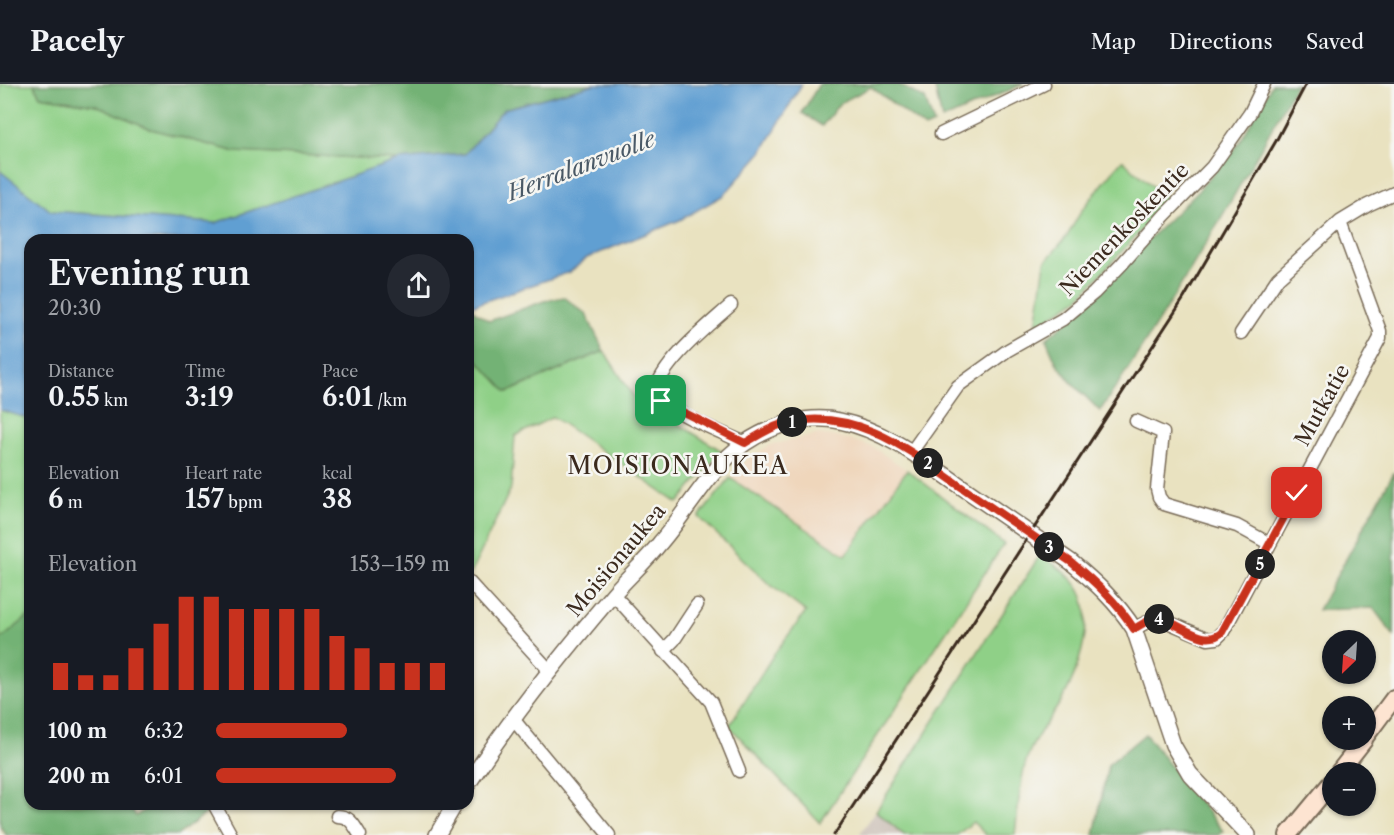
<!DOCTYPE html>
<html lang="en">
<head>
<meta charset="utf-8">
<style>
	body { margin:0; font-family:"Libre Caslon Text",serif; background:#242831; color:#f1f3f6; height:100vh; display:flex; flex-direction:column; font-size:22px; white-space:nowrap }
	* { box-sizing:border-box; margin:0 }
	p { font-size:20px; color:#9ea1a6 }
	.icon { flex:none; width:33px; height:33px; fill:none; stroke:currentColor; stroke-width:2; stroke-linecap:round; stroke-linejoin:round }
	.map { position:relative; flex:1; overflow:hidden }
	.sheet { position:absolute; left:24px; top:150px; width:450px; height:576px; display:flex; flex-direction:column; background:#171b24; border-radius:18px; box-shadow:0 2px 4px #0004 }
	.sheet>* { flex:none }
	.needle { width:39px; rotate:205deg }
	.buttons { position:absolute; left:1322px; top:546px; display:grid; gap:12px }
	.buttons a { display:grid; place-items:center; width:54px; height:54px; border-radius:50%; background:#171b24; box-shadow:0 2px 4px #0004; font-size:30px }
	.pin { position:absolute; display:grid; place-items:center; width:51px; height:51px; color:#fff; margin:-26px; border-radius:12px; box-shadow:0 3px 9px #0006 }
	.km { position:absolute; width:30px; height:30px; margin:-15px; border-radius:50%; background:#222; color:#fff; font-size:16px; line-height:30px; text-align:center }
	.round { display:grid; place-items:center; flex:none; width:63px; height:63px; border-radius:32px; background:#242831 }
	.head { display:flex; align-items:center; justify-content:space-between; height:102px; padding:0 24px }
	h1 { font-size:33px; font-weight:600; line-height:45px }
	.figures { display:grid; grid-template-columns:repeat(3,1fr); gap:9px; height:102px; padding:6px 24px }
	.figures div { display:grid; align-content:center }
	.figures b { font-size:26px; font-weight:600 }
	.figures small { font-size:16px; font-weight:400 }
	.figures p { font-size:16px }
	.chart { height:168px; padding:12px 24px }
	.chart p { display:flex; justify-content:space-between }
	.chart svg { width:100%; height:108px; margin-top:6px; stroke:#c8321e; stroke-width:6 }
	ul { padding:0 24px; list-style:none; font-size:20px }
	li { display:grid; grid-template-columns:96px 72px 1fr; align-items:center; height:45px }
	li i { height:15px; border-radius:8px; background:#c8321e }
	header { display:flex; align-items:center; gap:36px; box-sizing:border-box; height:84px; padding:0 30px; background:#171b24; border-bottom:2px solid #363941 }
	header strong { font-size:28px }
	nav { display:flex; gap:33px; margin-inline-start:auto; font-size:21px }
	.map>svg:first-child { display:block }
	.built { fill:#efd6bb }
	.industrial { fill:#cdc2b9 }
	.green { fill:#8fd087; stroke:#657d52; stroke-width:1.5 }
	.forest { fill:#73b274; stroke:#576e49; stroke-width:1.5 }
	.water { fill:#609fd2; stroke:#4e6478; stroke-width:1.5 }
	.lines { fill:none; stroke-linecap:round; stroke-linejoin:round }
	.minor-casing { stroke:#786a57; stroke-width:15 }
	.tertiary-casing { stroke:#786a57; stroke-width:18 }
	.secondary-casing { stroke:#786a57; stroke-width:20 }
	.minor { stroke:#fff; stroke-width:12 }
	.tertiary { stroke:#fff; stroke-width:15 }
	.secondary { stroke:#fde4d1; stroke-width:16 }
	.rail { stroke:#3b2a1e; stroke-width:3 }
	.route-casing { stroke:#fff; stroke-width:12 }
	.route { stroke:#c8321e; stroke-width:8 }
	.labels { text-anchor:middle; dominant-baseline:central; stroke-width:5; stroke-linejoin:round; paint-order:stroke }
	.street-label { font-size:21px; fill:#3b2a1e; stroke:#f6f6f2 }
	.water-label { font-size:22px; font-style:italic; fill:#4a5966; stroke:#f6f6f2 }
	.quarter-label { font-size:24px; letter-spacing:1.5px; fill:#3b2a1e; stroke:#f6f6f2 }
</style>
</head>
<body>
<header>
<strong>Pacely</strong>
<nav><a>Map</a><a>Directions</a><a>Saved</a></nav>
</header>
<div class="map">
<svg width="1394" height="751" viewBox="0 0 1394 751">
	<rect width="100%" height="100%" fill="#f6f6f2"/>
	<filter id="ink" filterUnits="userSpaceOnUse"><feTurbulence type="fractalNoise" baseFrequency=".0167" numOctaves="2"/><feDisplacementMap in="SourceGraphic" scale="12" xChannelSelector="R" yChannelSelector="G"/><feConvolveMatrix kernelMatrix="1 2 1 2 8 2 1 2 1" color-interpolation-filters="sRGB"/></filter>
	<filter id="wash" filterUnits="userSpaceOnUse"><feTurbulence type="fractalNoise" baseFrequency=".008" numOctaves="4" result="noise"/><feDisplacementMap in="SourceGraphic" scale="24" xChannelSelector="R" yChannelSelector="G"/><feGaussianBlur stdDeviation="1.35" result="paint"/><feColorMatrix in="noise" values="0 0 0 0 0 0 0 0 0 0 0 0 0 0 0 0 0 1.4 0 .05"/><feComposite in="paint" operator="in"/></filter>
	<g filter="url(#wash)">
		<rect width="100%" height="100%" fill="#e9e2c0"/>
		<path class="built" d="M820 350 848 355 873 363 907 386 846 471 730 394 748 375 770 361Z"/>
		<path class="industrial" d="M876 727 904 751H859Z"/>
		<path class="green" d="M0 0H34L40 12 97 21 151 45 236 68 399 76 215 139 51 127 0 87Z
			M1122 76 1169 116 1078 215 1036 242 1045 178 1067 152 1082 126Z
			M468 266 508 308 604 267 633 312 722 367 678 419 553 333 515 352 511 404 471 489 468 486Z
			M0 326 30 335V531L0 556Z
			M907 386 1004 460 820 739 729 642 774 570 806 528 770 501 699 433 730 394 846 471Z
			M1040 471C1057 482 1078 495 1084 516 1092 544 1077 590 1063 614 1052 632 1037 650 1029 669 1020 691 1018 727 1015 751H986L973 738 957 751H904L876 727Z"/>
		<path class="forest" d="M34 0H595L504 25 465 70 399 76 236 68 151 45 96 21 40 12Z
			M819 0H898L925 15 934 40 925 44 871 3 840 19 822 42 802 29Z
			M934 0H1023L942 36Z
			M1272 0H1296C1236 112 1171 222 1100 327L1071 298 1056 278 1046 255 1087 221 1155 149 1196 109 1240 58Z
			M564 213 586 230 604 267 507 308 468 266V223L489 237 544 217Z
			M1394 388V552L1373 524 1318 526Z
			M30 531V720H128L136 732 153 720H206L209 727 178 751H6L0 742V556Z
			M1145 650 1223 747 1218 751H1094L1108 681Z"/>
		<path class="water" d="M595 0H802L762 68 724 111 680 136 587 174 570 188 468 223V156H30V335L0 326V87L51 127 215 139 399 76 465 70 504 25Z"/>
	</g>
	<g filter="url(#ink)">
		<g class="lines">
			<g class="minor-casing">
				<path id="minor" d="M941 50 1044 0
					M731 221C709 241 662 278 655 308 668 328 721 348 745 359
					M1241 249 1278 194 1340 138
					M1136 337 1163 349 1157 405 1159 413 1164 420 1237 442 1270 460
					M912 367 958 302 1008 266 1063 235 1094 209 1121 181 1164 132 1212 83 1250 29 1264 0
					M468 497 550 587
					M613 510 711 618 739 687
					M1134 545C1144 539 1152 535 1163 536L1208 555 1217 554 1223 548 1380 254V247L1340 138 1368 121 1394 109
					M663 567 674 556 697 521
					M513 635 609 751
					M214 720 231 751
					M337 732C350 732 354 741 360 751"/>
			</g>
			<g class="tertiary-casing">
				<path id="tertiary" d="M468 700C511 633 562 570 614 509 629 492 646 477 660 459 687 428 711 382 745 359 772 341 807 330 840 337 887 347 923 376 962 403 998 428 1035 453 1071 478 1095 498 1117 518 1134 545L1173 661 1190 690 1248 751
					M437 751 455 720"/>
			</g>
			<g class="secondary-casing">
				<path id="secondary" d="M1365 653 1394 614
					M1339 688 1364 656
					M1288 751 1332 698"/>
			</g>
			<use href="#minor" class="minor"/>
			<use href="#tertiary" class="tertiary"/>
			<use href="#secondary" class="secondary"/>
			<path class="rail" d="M834 751 1184 214 1276 57 1306 0"/>
		</g>
	</g>
	<g class="lines" filter="url(#ink)">
		<g class="route-casing">
			<path id="route" d="M661 317 745 359C759 351 774 341 790 338 857 325 906 364 957 400 995 426 1033 452 1071 478 1095 498 1117 518 1134 545 1141 541 1148 535 1156 535 1178 535 1204 566 1222 548L1297 409"/>
		</g>
		<use href="#route" class="route"/>
	</g>
	<g class="labels">
		<g class="street-label">
			<text transform="translate(1124 145) rotate(-46)">Niemenkoskentie</text>
			<text transform="translate(1322 321) rotate(-61)">Mutkatie</text>
			<text transform="translate(616 476) rotate(-50)">Moisionaukea</text>
		</g>
		<g class="water-label">
			<text transform="translate(581 82) rotate(-21)">Herralanvuolle</text>
		</g>
		<g class="quarter-label">
			<text x="678" y="381">MOISIONAUKEA</text>
		</g>
	</g>
</svg>
<div class="buttons">
<a><svg class="needle" viewBox="-14 -14 28 28"><path d="M0-13l5 13h-10z" fill="#e53935"/><path d="M0 13l5-13h-10z" fill="#9ea1a6"/></svg></a>
<a>+</a>
<a>−</a>
</div>
<div class="pin" style="left:661px;top:317px;background:#1e9e55"><svg class="icon" aria-label="arrive" viewBox="0 0 24 24"><path d="M6 21V4h12l-3 4 3 4H6"/></svg></div>
<div class="pin" style="left:1297px;top:409px;background:#d93025"><svg class="icon" aria-label="check" viewBox="0 0 24 24"><path d="M5 12l5 5 9-10"/></svg></div>
<b class="km" style="left:792px;top:338px">1</b>
<b class="km" style="left:928px;top:379px">2</b>
<b class="km" style="left:1049px;top:463px">3</b>
<b class="km" style="left:1159px;top:535px">4</b>
<b class="km" style="left:1260px;top:480px">5</b>
<section class="sheet">
<div class="head"><div><h1>Evening run</h1><p>20:30</p></div><a class="round"><svg class="icon" aria-label="share" viewBox="0 0 24 24"><path d="M12 15V3M7 8l5-5 5 5M5 13v7h14v-7"/></svg></a></div>
<div class="figures">
<div><p>Distance</p><b>0.55<small> km</small></b></div>
<div><p>Time</p><b>3:19</b></div>
<div><p>Pace</p><b>6:01<small> /km</small></b></div>
</div>
<div class="figures">
<div><p>Elevation</p><b>6<small> m</small></b></div>
<div><p>Heart rate</p><b>157<small> bpm</small></b></div>
<div><p>kcal</p><b>38</b></div>
</div>
<div class="chart"><p><span>Elevation</span>153–159 m</p>
<svg viewBox="0 0 160 44" preserveAspectRatio="none"><path d="M5 44V33M15 44V38M25 44V38M35 44V27M45 44V17M55 44V6M65 44V6M75 44V11M85 44V11M95 44V11M105 44V11M115 44V22M125 44V27M135 44V33M145 44V33M155 44V33"/></svg>
</div>
<ul>
<li><b>100 m</b>6:32<i style="width:56%"></i></li>
<li><b>200 m</b>6:01<i style="width:77%"></i></li>
</ul>
</section>
</div>
</body>
</html>
